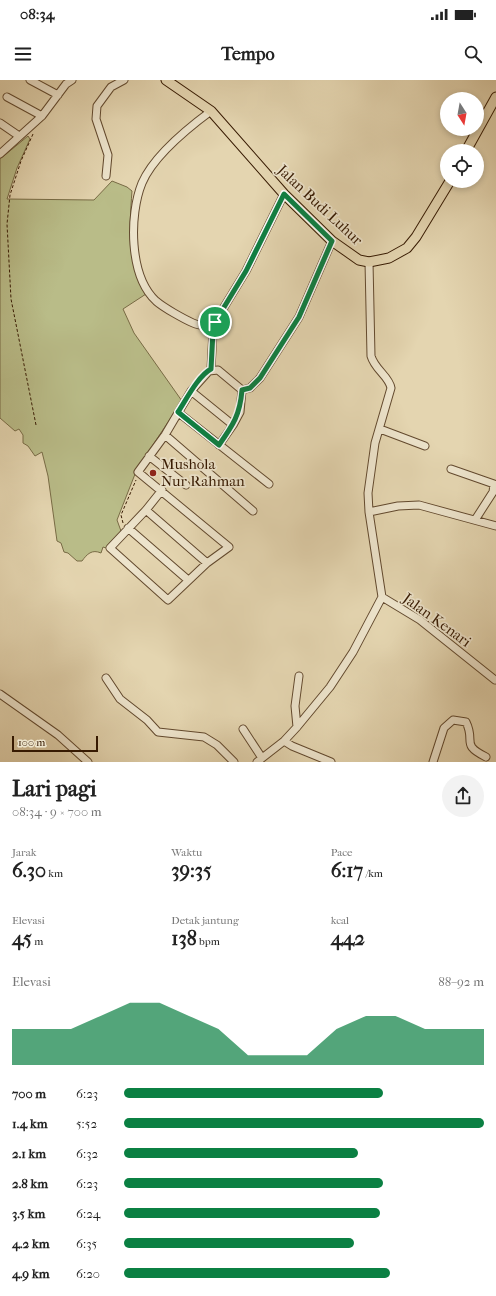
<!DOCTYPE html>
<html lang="id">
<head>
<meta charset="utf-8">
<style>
	body { margin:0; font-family:"IM FELL French Canon",serif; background:#f2f2f2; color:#222; height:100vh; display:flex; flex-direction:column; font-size:15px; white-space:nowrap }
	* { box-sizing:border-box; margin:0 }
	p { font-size:13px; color:#767676 }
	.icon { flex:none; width:22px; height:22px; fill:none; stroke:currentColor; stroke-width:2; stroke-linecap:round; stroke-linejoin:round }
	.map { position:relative; height:682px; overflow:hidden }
	.side { display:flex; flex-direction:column; background:#fff; flex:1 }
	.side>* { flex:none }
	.needle { width:26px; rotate:169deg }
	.controls { position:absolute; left:440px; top:12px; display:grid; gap:8px }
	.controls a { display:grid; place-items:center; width:44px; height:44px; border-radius:50%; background:#fff; box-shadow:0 2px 6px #0003; font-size:20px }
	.scale { position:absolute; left:12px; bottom:10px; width:86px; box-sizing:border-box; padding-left:4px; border:2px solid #371a02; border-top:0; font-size:11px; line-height:14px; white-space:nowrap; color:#371a02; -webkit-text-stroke:3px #ede4cc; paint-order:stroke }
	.pin { position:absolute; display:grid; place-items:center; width:34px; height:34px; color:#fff; margin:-17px; border:2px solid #fff; border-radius:50%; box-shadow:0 1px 4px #0007 }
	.round { display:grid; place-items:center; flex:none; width:42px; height:42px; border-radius:21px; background:#f2f2f2 }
	.head { display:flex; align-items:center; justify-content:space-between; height:68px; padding:0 12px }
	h1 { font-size:22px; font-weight:800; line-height:30px }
	.figures { display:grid; grid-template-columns:repeat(3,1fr); gap:6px; height:68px; padding:4px 12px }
	.figures div { display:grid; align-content:center }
	.figures b { font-size:20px; font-weight:800 }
	.figures small { font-size:11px; font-weight:400 }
	.figures p { font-size:11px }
	.chart { height:112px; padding:8px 12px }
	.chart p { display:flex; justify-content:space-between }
	.chart svg { width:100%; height:72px; margin-top:4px; fill:#0b8043; opacity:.7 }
	ul { padding:0 12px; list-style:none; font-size:13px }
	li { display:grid; grid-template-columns:64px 48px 1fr; align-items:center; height:30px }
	li i { height:10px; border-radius:5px; background:#0b8043 }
	.status { display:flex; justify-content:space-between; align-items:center; height:28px; padding:0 20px; background:#fff; direction:ltr }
	.status svg { height:11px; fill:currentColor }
	header { display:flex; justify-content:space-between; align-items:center; height:52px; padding:0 12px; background:#fff; font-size:18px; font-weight:800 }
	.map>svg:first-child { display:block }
	.green { fill:#b9bc88; stroke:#786b45 }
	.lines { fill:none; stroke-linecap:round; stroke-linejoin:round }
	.minor-casing { stroke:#62492e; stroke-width:9 }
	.major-casing { stroke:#371a02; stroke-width:11 }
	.path { stroke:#371a02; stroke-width:1; stroke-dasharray:3 2; stroke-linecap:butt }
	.minor { stroke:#ede4cc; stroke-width:7 }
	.major { stroke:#e4d5b0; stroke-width:9 }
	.route-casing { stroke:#fff; stroke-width:8 }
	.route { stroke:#0b8043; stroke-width:5 }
	.poi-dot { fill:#8f2418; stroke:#ede4cc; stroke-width:1.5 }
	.labels { text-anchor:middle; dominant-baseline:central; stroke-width:3.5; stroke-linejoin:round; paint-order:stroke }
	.street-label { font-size:15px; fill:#371a02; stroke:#ede4cc }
	.poi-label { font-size:15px; fill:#371a02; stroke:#ede4cc; text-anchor:start }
</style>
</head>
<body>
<div class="status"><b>08:34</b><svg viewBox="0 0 49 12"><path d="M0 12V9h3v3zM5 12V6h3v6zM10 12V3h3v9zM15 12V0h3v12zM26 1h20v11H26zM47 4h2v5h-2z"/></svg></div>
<header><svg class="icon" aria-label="menu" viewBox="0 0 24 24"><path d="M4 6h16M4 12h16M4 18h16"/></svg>Tempo<svg class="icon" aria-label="search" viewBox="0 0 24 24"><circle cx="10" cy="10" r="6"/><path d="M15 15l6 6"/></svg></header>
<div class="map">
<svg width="496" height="682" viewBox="0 0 496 682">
	<rect width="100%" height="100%" fill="#e4d5b0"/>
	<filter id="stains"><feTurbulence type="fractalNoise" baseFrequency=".005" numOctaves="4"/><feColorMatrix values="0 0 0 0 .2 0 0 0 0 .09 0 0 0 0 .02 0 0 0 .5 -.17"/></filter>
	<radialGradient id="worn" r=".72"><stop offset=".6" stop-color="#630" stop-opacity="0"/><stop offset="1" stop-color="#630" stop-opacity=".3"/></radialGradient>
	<path class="green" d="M28 56 30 59 17 88 7 119 94 120 112 101 127 107 132 111C129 151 128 177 146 214L123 229 134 253 182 321 137 389 117 440 121 451 106 468 103 467 101 473C92 469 87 474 82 481H77L68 473 64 472 61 463 57 461 48 396 42 372 35 376 28 366 23 363V355L19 349 15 351 0 338V79Z"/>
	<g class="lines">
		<g class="minor-casing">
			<path id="minor" d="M30 0 58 15
				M7 17 42 36
				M211 31C188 48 154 75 142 103 129 135 129 196 156 221 164 228 184 239 193 243 200 246 207 246 214 247
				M0 43 19 56
				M0 74 42 36 66 4 72 0
				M106 96 108 75 96 39 97 26 111 7 124 0
				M211 289 213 251 215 242 246 191 284 114
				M191 311 233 345 219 365
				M179 333 269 404
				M233 345 240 332 242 310
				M380 349 425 366
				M165 355 253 431
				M149 376 186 405
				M451 389 494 404 493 412 475 440
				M162 410 146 430 110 468 168 520 207 483 229 467 138 392 165 355 191 311 209 291 218 290 242 310 250 308 260 298 299 237 332 161
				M146 430 207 483
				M369 432 398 426 419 425 496 446
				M128 448 188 500
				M382 517 420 540 495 600
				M106 598 120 619 147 640 158 652 204 657 217 665 234 682
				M0 614 58 655 88 682
				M297 647 295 626 299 596
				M243 649 262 678
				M284 661 292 666 331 682
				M257 682 284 661 297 647 330 607 353 572 382 517 369 432 368 413 375 363 391 308C389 296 375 290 371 276L369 182
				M433 682 444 648 453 640 466 642C476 662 460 664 486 677"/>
		</g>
		<g class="major-casing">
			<path id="major" d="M166 0 211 31 284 114 332 161 359 180 369 182 389 178 407 168 416 157 450 101
				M466 71 496 17"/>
		</g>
		<path class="path" d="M33 54 21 81 10 115 7 144 11 219 36 345
			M123 443 121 435 136 400"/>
		<use href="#minor" class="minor"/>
		<use href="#major" class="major"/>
	</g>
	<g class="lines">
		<g class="route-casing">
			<path id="route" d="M284 114 332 161 299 237 260 298 250 308 242 310C240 335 233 345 219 365L178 332C186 320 198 296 211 289L213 251 215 242 246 191Z"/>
		</g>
		<use href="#route" class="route"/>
	</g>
	<circle class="poi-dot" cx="153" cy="393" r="4"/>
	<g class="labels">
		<g class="street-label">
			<text transform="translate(320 125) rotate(43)">Jalan Budi Luhur</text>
			<text transform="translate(437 540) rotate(36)">Jalan Kenari</text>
		</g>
		<g class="poi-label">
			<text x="161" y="384">Mushola<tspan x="161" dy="17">Nur Rahman</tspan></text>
		</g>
	</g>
	<rect width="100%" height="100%" filter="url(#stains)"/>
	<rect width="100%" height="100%" fill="url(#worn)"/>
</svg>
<div class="controls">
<a><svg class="needle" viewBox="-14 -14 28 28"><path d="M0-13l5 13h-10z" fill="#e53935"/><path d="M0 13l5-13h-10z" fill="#767676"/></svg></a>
<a><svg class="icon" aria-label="locate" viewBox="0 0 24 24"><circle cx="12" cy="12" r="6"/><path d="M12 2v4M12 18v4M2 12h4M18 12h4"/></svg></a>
</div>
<div class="scale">100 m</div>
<div class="pin" style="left:215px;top:242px;background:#1e9e55"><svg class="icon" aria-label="arrive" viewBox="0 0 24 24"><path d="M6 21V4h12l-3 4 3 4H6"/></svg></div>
</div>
<section class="side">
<div class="head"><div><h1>Lari pagi</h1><p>08:34 · 9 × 700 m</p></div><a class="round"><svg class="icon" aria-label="share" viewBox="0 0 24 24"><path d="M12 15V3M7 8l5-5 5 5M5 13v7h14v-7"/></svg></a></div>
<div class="figures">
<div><p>Jarak</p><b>6.30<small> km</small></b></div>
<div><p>Waktu</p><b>39:35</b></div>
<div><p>Pace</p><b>6:17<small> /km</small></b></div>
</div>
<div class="figures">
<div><p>Elevasi</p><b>45<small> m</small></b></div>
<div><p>Detak jantung</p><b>138<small> bpm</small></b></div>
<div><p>kcal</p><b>442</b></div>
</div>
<div class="chart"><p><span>Elevasi</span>88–92 m</p>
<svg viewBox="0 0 160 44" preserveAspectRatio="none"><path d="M0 44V22L10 22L20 22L30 14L40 6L50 6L60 14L70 22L80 38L90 38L100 38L110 22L120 14L130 14L140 22L150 22L160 22V44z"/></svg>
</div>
<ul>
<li><b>700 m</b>6:23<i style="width:72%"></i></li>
<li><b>1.4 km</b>5:52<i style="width:100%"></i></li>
<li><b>2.1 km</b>6:32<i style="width:65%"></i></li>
<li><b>2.8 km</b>6:23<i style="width:72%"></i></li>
<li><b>3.5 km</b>6:24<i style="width:71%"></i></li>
<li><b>4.2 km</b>6:35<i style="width:64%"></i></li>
<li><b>4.9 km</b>6:20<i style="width:74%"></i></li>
</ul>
</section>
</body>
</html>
